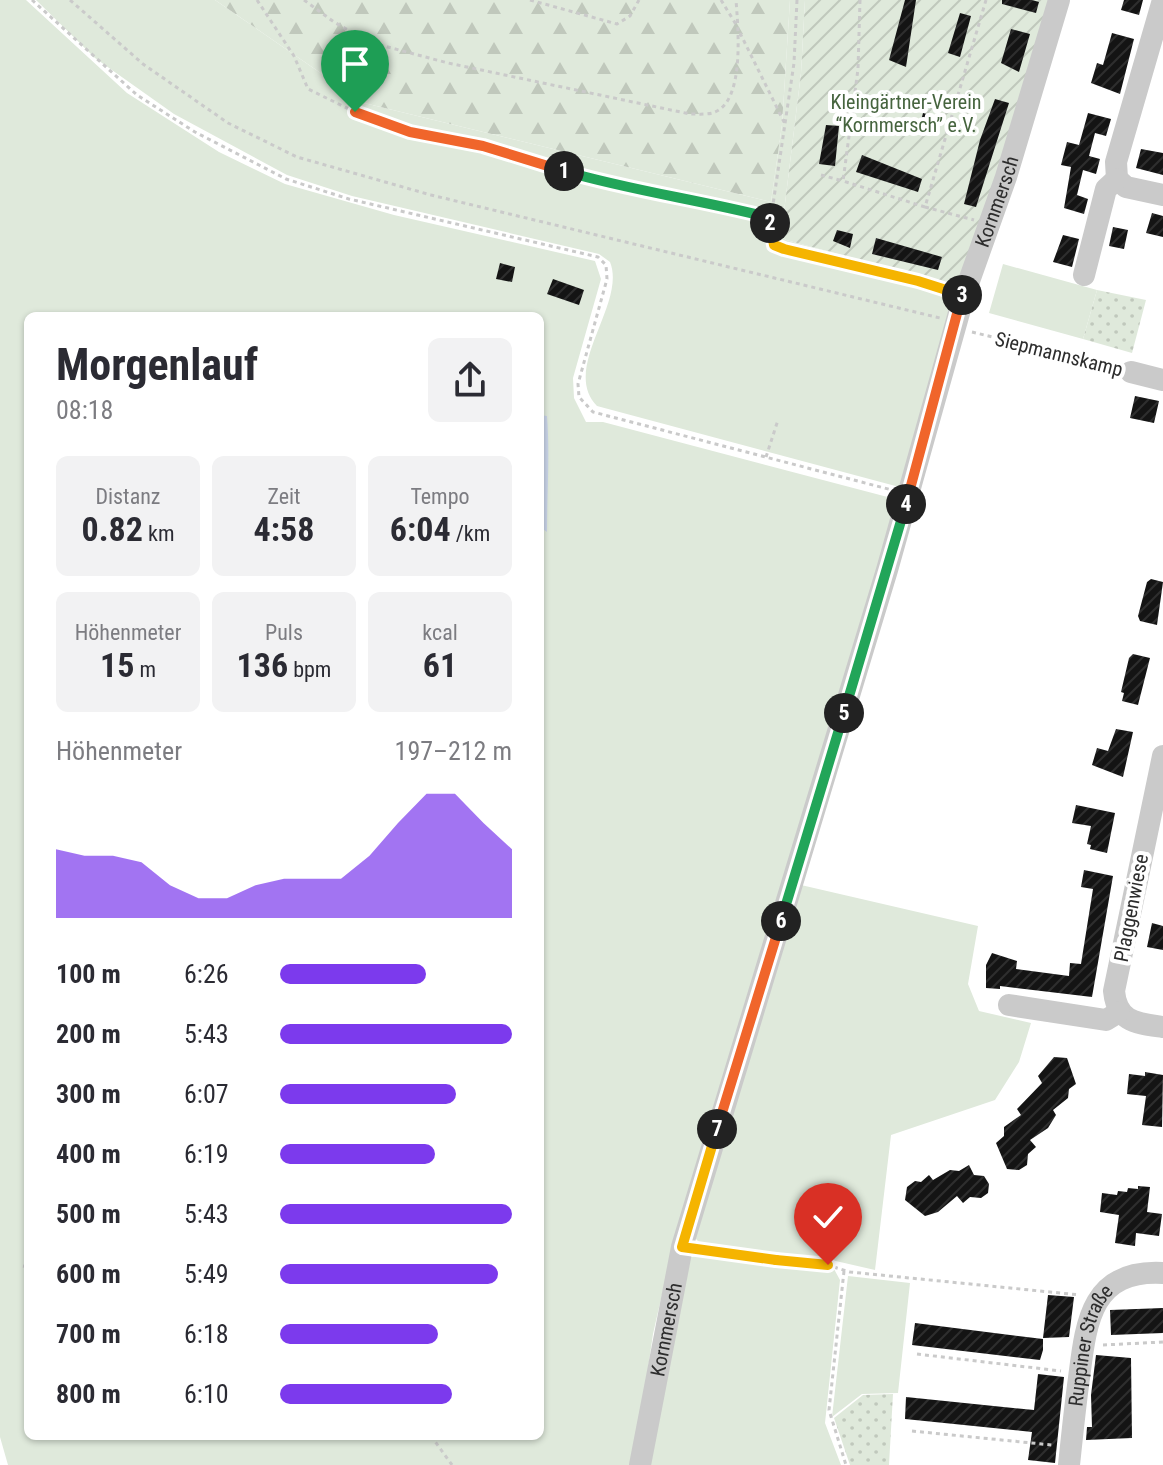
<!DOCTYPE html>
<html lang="de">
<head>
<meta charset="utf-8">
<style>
	body { margin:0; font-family:"Roboto Condensed",sans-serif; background:#f2f2f3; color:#2b2b33; height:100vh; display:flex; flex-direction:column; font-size:30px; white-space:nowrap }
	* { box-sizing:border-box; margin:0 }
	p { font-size:26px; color:#7c7c81 }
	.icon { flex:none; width:44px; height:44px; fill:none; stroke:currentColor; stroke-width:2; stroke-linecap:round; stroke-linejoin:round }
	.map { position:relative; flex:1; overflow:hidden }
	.sheet { position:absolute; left:24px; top:312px; width:520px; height:1128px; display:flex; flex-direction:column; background:#fff; border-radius:12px; box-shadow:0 2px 6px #0004 }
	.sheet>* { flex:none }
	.pin { position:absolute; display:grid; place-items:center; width:68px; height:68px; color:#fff; margin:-82px -34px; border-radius:50% 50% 50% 0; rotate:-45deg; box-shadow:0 0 8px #0007 }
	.pin .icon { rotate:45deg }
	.km { position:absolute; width:40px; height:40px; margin:-20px; border-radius:50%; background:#222; color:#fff; font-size:22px; line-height:40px; text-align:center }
	.round { display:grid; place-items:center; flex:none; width:84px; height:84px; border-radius:12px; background:#f2f2f3 }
	.overview { display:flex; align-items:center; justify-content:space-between; height:136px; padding:0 32px }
	h1 { font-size:44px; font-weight:700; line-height:60px }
	.stats { display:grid; grid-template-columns:repeat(3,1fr); gap:12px; height:136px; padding:8px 32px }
	.stats div { display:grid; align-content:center; border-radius:12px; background:#f2f2f3; text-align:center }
	.stats b { font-size:34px; font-weight:700 }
	.stats small { font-size:22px; font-weight:400 }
	.stats p { font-size:22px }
	.chart { height:224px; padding:16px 32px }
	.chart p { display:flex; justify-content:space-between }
	.chart svg { width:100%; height:144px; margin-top:8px; fill:#7c3aed; opacity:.7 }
	ul { padding:0 32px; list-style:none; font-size:26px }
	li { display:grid; grid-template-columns:128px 96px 1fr; align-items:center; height:60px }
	li i { height:20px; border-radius:10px; background:#7c3aed }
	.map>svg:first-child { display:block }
	.grass { fill:#dfe9db; fill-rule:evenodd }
	.forest { fill:url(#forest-firs) }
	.park { fill:url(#park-dots) }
	.garden { fill:url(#garden-furrows) }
	.water { fill:#c9d4e8 }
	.building { fill:url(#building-hatch) }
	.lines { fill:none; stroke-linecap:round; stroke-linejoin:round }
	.path { stroke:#cacaca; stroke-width:3; stroke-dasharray:4 4; stroke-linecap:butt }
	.minor { stroke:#cacaca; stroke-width:22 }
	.split-1-casing { stroke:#fff; stroke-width:16 }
	.split-2-casing { stroke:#fff; stroke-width:16 }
	.split-3-casing { stroke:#fff; stroke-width:16 }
	.split-4-casing { stroke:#fff; stroke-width:16 }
	.split-5-casing { stroke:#fff; stroke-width:16 }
	.split-6-casing { stroke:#fff; stroke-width:16 }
	.split-7-casing { stroke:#fff; stroke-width:16 }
	.split-8-casing { stroke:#fff; stroke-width:16 }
	.split-9-casing { stroke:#fff; stroke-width:16 }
	.split-1 { stroke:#f0652b; stroke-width:10 }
	.split-2 { stroke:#22a559; stroke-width:10 }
	.split-3 { stroke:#f5b400; stroke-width:10 }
	.split-4 { stroke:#f0652b; stroke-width:10 }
	.split-5 { stroke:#22a559; stroke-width:10 }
	.split-6 { stroke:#22a559; stroke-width:10 }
	.split-7 { stroke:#f0652b; stroke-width:10 }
	.split-8 { stroke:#f5b400; stroke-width:10 }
	.split-9 { stroke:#f5b400; stroke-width:10 }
	.labels { text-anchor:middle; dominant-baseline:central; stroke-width:8; stroke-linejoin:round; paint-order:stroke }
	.park-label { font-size:20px; fill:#46643e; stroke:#fff }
	.street-label { font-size:20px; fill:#2d2d2d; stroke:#fff }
</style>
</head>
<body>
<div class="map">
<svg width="1163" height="1465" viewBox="0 0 1163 1465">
	<defs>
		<pattern id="forest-firs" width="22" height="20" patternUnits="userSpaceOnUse" patternTransform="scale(2)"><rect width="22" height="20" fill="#dfe9db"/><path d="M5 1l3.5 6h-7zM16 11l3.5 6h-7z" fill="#c0c8bc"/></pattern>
		<pattern id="park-dots" width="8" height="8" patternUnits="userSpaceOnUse" patternTransform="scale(2)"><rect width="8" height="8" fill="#dfe9db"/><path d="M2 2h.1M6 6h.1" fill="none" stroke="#c0c8bc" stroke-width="1.8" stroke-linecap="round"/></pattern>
		<pattern id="garden-furrows" width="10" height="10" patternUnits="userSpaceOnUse" patternTransform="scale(2)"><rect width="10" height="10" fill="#dfe9db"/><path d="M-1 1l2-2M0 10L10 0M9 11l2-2" fill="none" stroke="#c0c8bc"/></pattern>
		<pattern id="building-hatch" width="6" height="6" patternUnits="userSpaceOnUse" patternTransform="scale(2)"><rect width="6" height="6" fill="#141414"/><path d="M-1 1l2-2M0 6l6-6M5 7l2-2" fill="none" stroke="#2e2e2e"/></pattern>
	</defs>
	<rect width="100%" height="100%" fill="#fff"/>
	<path class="grass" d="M0 0H26L127 93 219 152 285 184 394 215 595 261 601 279 573 378 574 398 586 422H603L899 500 675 1237 653 1334 634 1465H8L0 1437ZM28 316H540V1436H28Z
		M36 0H215L364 103 771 202 782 125 790 0H805L801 73 781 236 786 240 964 288 903 488 597 406C560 368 627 304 610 262L599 254 352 196 287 175 174 114 95 58Z
		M1003 264 1097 290 1083 339 989 313Z
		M801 885 978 926 968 984 979 1011 1031 1023 1019 1062 995 1100 891 1135 875 1270 827 1259 706 1249 691 1234Z
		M701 1255 834 1269 840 1280 825 1423 841 1465H646L686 1258Z
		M848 1276 910 1283 898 1393 862 1394 832 1417Z"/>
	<path class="forest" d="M215 0H790L782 125 771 202 364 103Z"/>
	<path class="park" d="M1097 290 1146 300 1132 353 1083 339Z
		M893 1394 889 1465H850L834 1418 863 1395Z"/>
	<path class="garden" d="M805 0H1052L964 288 786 240 781 236 801 73Z"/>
	<path class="water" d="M540 415 547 416C550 455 547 493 547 532L540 527Z"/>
	<path class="building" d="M905 0H916L906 67 889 60Z
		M1002 0H1032L1039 2 1036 13 1002 4Z
		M1124 0H1143L1139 15 1121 10Z
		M960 13 971 16 960 57 948 53Z
		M1011 29 1030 34 1019 72 1001 63Z
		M1112 33 1134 39 1120 94 1091 83 1097 63 1103 65Z
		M995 99 1009 103 976 207 964 204 980 140Z
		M923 113 940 118 936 130 920 125Z
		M1088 113 1111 119 1106 136 1095 133 1089 156 1100 159 1096 174 1083 170 1077 195 1088 199 1084 214 1064 208 1071 167 1061 165 1067 142 1079 145Z
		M826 125 839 126 835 166 819 164Z
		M1141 149 1163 153V175L1136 168Z
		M862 155 922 179 918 192 856 172Z
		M1152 213 1163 216V237L1146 233Z
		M1113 227 1128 230 1124 249 1109 246Z
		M837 230 853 234 850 248 833 241Z
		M1063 235 1079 239 1072 267 1053 262Z
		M876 238 942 257 938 270 872 254Z
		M500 263 515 267 512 282 496 279Z
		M553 279 584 290 579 305 547 294Z
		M1135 396 1159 401 1154 423 1130 418Z
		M1151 579 1163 582 1157 625 1140 621 1138 616 1147 582Z
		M1133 654 1150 658 1138 705 1122 701 1124 693 1121 692 1129 658Z
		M1116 729 1133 732 1123 777 1092 765 1097 748 1108 751Z
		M1076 805 1115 813 1107 853 1090 849 1091 845 1087 844 1091 826 1072 823Z
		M1084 870 1113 876 1092 997 1000 986V989L986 988V965L992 953 1017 961 1016 969 1069 976 1070 963 1081 964 1093 889 1081 887Z
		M1152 923 1163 926V950L1147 947Z
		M1054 1057 1067 1058 1076 1084 1069 1089 1068 1098 1053 1110 1056 1115 1048 1128 1030 1140 1036 1147 1028 1154 1027 1165 1019 1170 1007 1169 996 1143 1004 1136V1127L1021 1115 1017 1109 1042 1083 1038 1076Z
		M1145 1072 1163 1075 1162 1127 1142 1125 1146 1096 1127 1094 1129 1074 1145 1076Z
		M969 1165 974 1175 984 1176 989 1184 988 1193 981 1198 970 1197 963 1203 957 1196 938 1212 925 1216 905 1200 907 1187 915 1181 921 1182 929 1175 933 1180 950 1170 959 1171Z
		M1138 1186 1150 1187 1147 1212 1162 1214 1159 1236 1136 1233 1135 1246 1115 1243 1119 1215 1100 1212 1102 1193 1117 1195 1118 1191 1127 1192 1128 1188 1138 1189Z
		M1048 1295 1074 1297 1069 1337 1043 1338Z
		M1163 1308V1333L1111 1335 1110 1310Z
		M915 1323 1043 1339V1350L1040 1360 912 1345Z
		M1096 1355 1131 1358 1132 1438 1086 1440 1087 1427H1092L1091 1395Z
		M1038 1374 1064 1377 1055 1463 1028 1460 1032 1432 905 1419 906 1397 1034 1410Z"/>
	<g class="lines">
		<path class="path" d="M32 0 137 95 195 132 286 179 349 199 598 257 606 265 607 279 578 384 579 397 593 412 892 490
			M70 0 143 64 228 123 297 157 431 195 940 318
			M257 0 294 56 308 89 355 112 410 132 483 146 627 190 694 198 771 218
			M304 0 334 22 369 42 448 63 690 114C697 114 709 115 715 112 745 100 738 27 736 0
			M530 0 617 24 630 16 639 0
			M721 0 737 26
			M797 0 794 63 771 218 774 245 948 290
			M860 0 858 69 843 181 925 207 986 0
			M740 33 786 126
			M821 175 843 181
			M925 207 974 220
			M972 332 1116 367
			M766 457 778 420
			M699 1251 824 1264 850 1272 1080 1295
			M23 1266 28 1267
			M844 1271 829 1410 846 1465
			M1103 1345 1163 1342
			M917 1354 1061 1371
			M912 1431 1052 1445
			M431 1436 452 1465"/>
		<g class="minor">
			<path d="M1117 179 1116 162 1163 0"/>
			<path d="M1117 179 1126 187 1163 195"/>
			<path d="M1084 275 1106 189 1117 179"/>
			<path d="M1131 372 1163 380"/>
			<path d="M1163 756 1114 991C1117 1022 1136 1023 1163 1027"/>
			<path d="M1009 1005 1106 1020 1119 1012"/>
			<path id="s1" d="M640 1465 682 1247 887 570 964 295 1006 177 1059 0"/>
			<path id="s2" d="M1069 1465C1072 1436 1075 1407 1079 1378 1086 1322 1091 1269 1163 1273"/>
		</g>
	</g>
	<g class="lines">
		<g class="split-1-casing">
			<path id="split-1" d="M355 112 410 132 483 146 564 171"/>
		</g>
		<g class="split-2-casing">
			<path id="split-2" d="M564 171C632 191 702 200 771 218L770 223"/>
		</g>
		<g class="split-3-casing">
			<path id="split-3" d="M770 223 774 245 784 249 918 281 962 295"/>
		</g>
		<g class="split-4-casing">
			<path id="split-4" d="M906 504 962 295"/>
		</g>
		<g class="split-5-casing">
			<path id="split-5" d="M844 713 906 504"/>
		</g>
		<g class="split-6-casing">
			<path id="split-6" d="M781 921 844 713"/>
		</g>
		<g class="split-7-casing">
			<path id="split-7" d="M717 1129 781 921"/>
		</g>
		<g class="split-8-casing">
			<path id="split-8" d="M717 1129 682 1247 776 1260"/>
		</g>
		<g class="split-9-casing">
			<path id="split-9" d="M776 1260 828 1265"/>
		</g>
		<use href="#split-1" class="split-1"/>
		<use href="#split-2" class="split-2"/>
		<use href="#split-3" class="split-3"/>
		<use href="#split-4" class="split-4"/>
		<use href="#split-5" class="split-5"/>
		<use href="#split-6" class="split-6"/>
		<use href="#split-7" class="split-7"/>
		<use href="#split-8" class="split-8"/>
		<use href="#split-9" class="split-9"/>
	</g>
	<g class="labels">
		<g class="park-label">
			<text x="906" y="102">Kleingärtner-Verein<tspan x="906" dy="23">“Kornmersch” e.V.</tspan></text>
		</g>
		<g class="street-label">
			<text stroke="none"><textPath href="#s1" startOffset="1314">Kornmersch</textPath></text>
			<text transform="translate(1059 354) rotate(14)">Siepmannskamp</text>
			<text transform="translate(1131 908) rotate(-79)">Plaggenwiese</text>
			<text stroke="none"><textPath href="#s1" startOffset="138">Kornmersch</textPath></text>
			<text stroke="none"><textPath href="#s2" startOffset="122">Ruppiner Straße</textPath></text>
		</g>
	</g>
</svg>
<div class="pin" style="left:355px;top:112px;background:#1e9e55"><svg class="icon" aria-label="arrive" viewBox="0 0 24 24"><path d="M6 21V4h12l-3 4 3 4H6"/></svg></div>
<div class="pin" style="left:828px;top:1265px;background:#d93025"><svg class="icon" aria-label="check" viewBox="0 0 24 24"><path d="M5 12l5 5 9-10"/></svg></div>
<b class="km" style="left:564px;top:171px">1</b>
<b class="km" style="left:770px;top:223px">2</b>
<b class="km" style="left:962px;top:295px">3</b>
<b class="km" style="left:906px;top:504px">4</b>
<b class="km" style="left:844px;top:713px">5</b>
<b class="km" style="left:781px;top:921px">6</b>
<b class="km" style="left:717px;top:1129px">7</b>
<section class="sheet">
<div class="overview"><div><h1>Morgenlauf</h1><p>08:18</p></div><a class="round"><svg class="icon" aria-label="share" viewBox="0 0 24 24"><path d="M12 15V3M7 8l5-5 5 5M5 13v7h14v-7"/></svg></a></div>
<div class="stats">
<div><p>Distanz</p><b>0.82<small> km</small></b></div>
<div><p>Zeit</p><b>4:58</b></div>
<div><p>Tempo</p><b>6:04<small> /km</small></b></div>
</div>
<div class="stats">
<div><p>Höhenmeter</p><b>15<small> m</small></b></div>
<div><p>Puls</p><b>136<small> bpm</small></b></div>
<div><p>kcal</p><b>61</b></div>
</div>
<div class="chart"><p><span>Höhenmeter</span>197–212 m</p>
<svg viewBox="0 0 160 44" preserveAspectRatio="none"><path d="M0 44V23L10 25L20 25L30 27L40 34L50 38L60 38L70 34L80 32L90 32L100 32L110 25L120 15L130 6L140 6L150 15L160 23V44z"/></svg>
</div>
<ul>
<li><b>100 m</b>6:26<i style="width:63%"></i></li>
<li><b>200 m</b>5:43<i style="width:100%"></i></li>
<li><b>300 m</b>6:07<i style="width:76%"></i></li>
<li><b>400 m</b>6:19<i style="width:67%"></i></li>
<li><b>500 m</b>5:43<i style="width:100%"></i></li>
<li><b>600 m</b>5:49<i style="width:94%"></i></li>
<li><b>700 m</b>6:18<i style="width:68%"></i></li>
<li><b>800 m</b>6:10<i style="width:74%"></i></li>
</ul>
</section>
</div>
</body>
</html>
